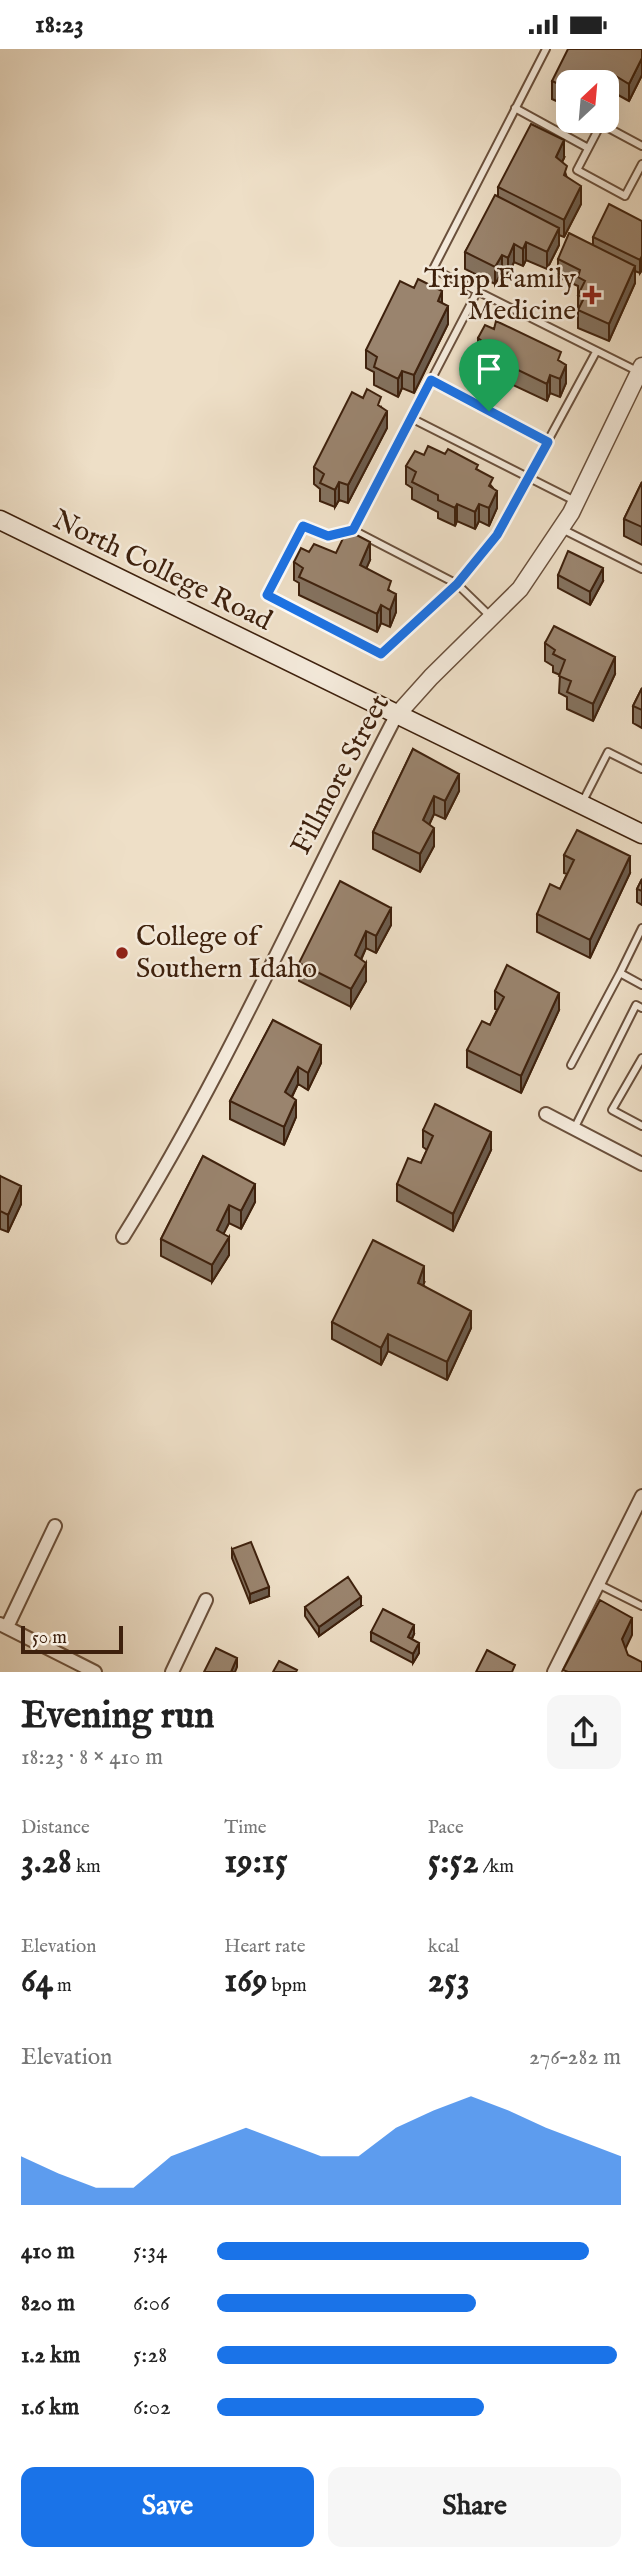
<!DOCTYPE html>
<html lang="en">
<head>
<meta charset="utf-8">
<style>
	body { margin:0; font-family:"IM FELL English",serif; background:#f6f6f6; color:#222; height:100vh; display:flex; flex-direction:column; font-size:26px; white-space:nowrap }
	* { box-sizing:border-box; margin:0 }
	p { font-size:23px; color:#767676 }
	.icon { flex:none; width:38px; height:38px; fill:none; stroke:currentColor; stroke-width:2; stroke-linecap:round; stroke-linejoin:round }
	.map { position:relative; height:1623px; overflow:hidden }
	.side { display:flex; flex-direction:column; background:#fff; flex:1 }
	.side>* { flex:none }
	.needle { width:46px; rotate:26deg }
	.fabs { position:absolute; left:556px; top:21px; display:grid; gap:14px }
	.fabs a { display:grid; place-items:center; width:63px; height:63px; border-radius:14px; background:#fff; box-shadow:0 7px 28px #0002; font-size:35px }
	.scale { position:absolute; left:21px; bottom:18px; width:102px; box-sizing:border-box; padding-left:7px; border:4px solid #3e210d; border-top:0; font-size:19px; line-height:24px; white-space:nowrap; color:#3e210d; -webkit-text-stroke:5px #f4eadb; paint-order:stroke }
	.pin { position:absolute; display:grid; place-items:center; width:60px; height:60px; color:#fff; margin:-72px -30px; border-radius:50% 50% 50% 0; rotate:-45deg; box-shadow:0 0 7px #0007 }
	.pin .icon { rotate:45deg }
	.round { display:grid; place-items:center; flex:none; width:74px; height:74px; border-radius:14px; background:#f6f6f6 }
	.head { display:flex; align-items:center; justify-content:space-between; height:119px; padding:0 21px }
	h1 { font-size:38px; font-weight:700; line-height:52px }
	.figures { display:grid; grid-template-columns:repeat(3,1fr); gap:10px; height:119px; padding:7px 21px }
	.figures div { display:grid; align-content:center }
	.figures b { font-size:35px; font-weight:700 }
	.figures small { font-size:19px; font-weight:400 }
	.figures p { font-size:19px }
	.chart { height:196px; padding:14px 21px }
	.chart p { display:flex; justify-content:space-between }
	.chart svg { width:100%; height:126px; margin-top:7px; fill:#1a73e8; opacity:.7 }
	.cta { display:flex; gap:14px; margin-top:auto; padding:14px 21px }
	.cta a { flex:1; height:80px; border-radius:14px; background:#1a73e8; color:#fff; font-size:28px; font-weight:700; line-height:80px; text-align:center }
	.cta a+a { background:#f6f6f6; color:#222 }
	ul { padding:0 21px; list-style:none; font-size:23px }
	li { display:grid; grid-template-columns:112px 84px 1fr; align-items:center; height:52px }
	li i { height:18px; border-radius:9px; background:#1a73e8 }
	.status { display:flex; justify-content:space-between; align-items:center; height:49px; padding:0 35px; background:#fff; direction:ltr }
	.status svg { height:19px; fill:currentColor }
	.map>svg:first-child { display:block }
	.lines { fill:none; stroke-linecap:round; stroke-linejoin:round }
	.service-casing { stroke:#6a503c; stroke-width:10 }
	.minor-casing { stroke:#6a503c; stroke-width:16 }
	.tertiary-casing { stroke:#6a503c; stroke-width:19 }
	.secondary-casing { stroke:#3e210d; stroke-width:21 }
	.service { stroke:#f4eadb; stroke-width:6 }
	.minor { stroke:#f4eadb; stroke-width:12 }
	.tertiary { stroke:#f4eadb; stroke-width:16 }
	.secondary { stroke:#f4eadb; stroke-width:18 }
	.wall { fill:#84725f; stroke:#3e210d; stroke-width:2 }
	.shaded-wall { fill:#6c5c4d; stroke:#3e210d; stroke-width:2 }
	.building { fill:#9a846e; stroke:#3e210d; stroke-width:2 }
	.route-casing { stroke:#fff; stroke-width:14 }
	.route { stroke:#1a73e8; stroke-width:9 }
	.poi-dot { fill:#8f2418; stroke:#f4eadb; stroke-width:2.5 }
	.labels { text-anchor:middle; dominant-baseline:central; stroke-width:5; stroke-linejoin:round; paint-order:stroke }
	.poi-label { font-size:28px; fill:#3e210d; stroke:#f4eadb; text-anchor:end }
	.street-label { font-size:28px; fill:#3e210d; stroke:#f4eadb }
</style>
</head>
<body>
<div class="status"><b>18:23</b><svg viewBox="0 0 49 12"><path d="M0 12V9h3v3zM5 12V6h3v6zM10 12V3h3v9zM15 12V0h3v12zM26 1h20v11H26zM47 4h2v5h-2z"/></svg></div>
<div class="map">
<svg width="642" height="1623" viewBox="0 0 642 1623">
	<rect width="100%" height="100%" fill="#eedfc7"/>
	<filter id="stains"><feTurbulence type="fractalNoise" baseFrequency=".00286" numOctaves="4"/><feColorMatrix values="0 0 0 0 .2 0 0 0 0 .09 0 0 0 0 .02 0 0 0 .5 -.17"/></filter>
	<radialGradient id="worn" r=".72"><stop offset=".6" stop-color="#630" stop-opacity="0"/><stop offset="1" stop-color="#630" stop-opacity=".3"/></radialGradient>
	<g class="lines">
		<g class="service-casing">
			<path id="service" d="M546 0 433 220 639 323
				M515 59 588 99
				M642 97 601 75 577 121 625 147 642 115
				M431 331 548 393
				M411 369 575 452
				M562 480 642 520
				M353 481 477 243
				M490 567 457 535 353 481 328 487 303 477 267 546 381 605 457 535 497 486 596 303
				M582 754 608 703 642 720
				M642 879 620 924 642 936
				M642 1009 612 1061 642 1077
				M571 1016 620 924
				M574 1080 636 956 642 959
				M598 1535 642 1557"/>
		</g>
		<g class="minor-casing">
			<path id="minor" d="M546 1065 642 1115
				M123 1188C227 1021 305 841 396 667
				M0 1575 95 1623
				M7 1578 55 1477
				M172 1623 206 1551
				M554 1623 642 1447"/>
		</g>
		<g class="tertiary-casing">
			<path id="tertiary" d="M396 667 431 628 520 540 571 464 642 317"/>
		</g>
		<g class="secondary-casing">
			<path id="secondary" d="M0 471 642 785"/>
		</g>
		<use href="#service" class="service"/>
		<use href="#minor" class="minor"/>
		<use href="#tertiary" class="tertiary"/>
		<use href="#secondary" class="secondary"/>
	</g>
	<path class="wall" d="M642 0V26L629 52 609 41 607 33H569V58L552 50V32Z
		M564 109 562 113 567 129 581 155 564 188 559 186V196L547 220 526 211 523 217 514 213 508 226 502 223 495 235 465 220V203L498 148V138Z
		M642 172V221L640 224 635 222V234L609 292 578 279V237L558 228V210L593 196V188Z
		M442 254 448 275 414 344 402 339 398 348 374 336V323L366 319V301Z
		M478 289 561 313 566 334 560 348 550 344 547 352 483 322V310L478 307Z
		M381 358 387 379 348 454 339 451 335 458 320 452V440L314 435V418Z
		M424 406 478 421 493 439 497 459 489 477 479 472 475 480 457 472 455 477 438 469V463L412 450V439L406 435V417Z
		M642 433V496L624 487V470Z
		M309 503 336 504 370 511 366 519 391 543 396 563 390 578 381 574 377 583 299 546V534L294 531V513Z
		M558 526 603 532 590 556 558 539Z
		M545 594 615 625 593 672 567 660V648L559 644 560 626 553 623V617L545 612Z
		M642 639V679L633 674V657Z
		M413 700 459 742 445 770 434 765 429 776 434 797 420 823 373 800V783Z
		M564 806 630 824 590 909 537 883V865L560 840 567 825 564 824Z
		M642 830V856L637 853V840Z
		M391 859V876L376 904 366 899 361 911 366 932 351 958 299 932V914Z
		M495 942 559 961 521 1044 467 1018V1001L490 976 497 961 495 960Z
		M273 971 321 1014 308 1041 298 1035 292 1048 296 1068 284 1096 230 1070V1052Z
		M423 1081 491 1101 453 1182 397 1152V1135L421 1114 427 1101 423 1098Z
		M203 1107 255 1153 241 1180 229 1174 223 1185 229 1206 212 1233 161 1207V1190Z
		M0 1127 21 1155 8 1183 0 1180Z
		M424 1234 423 1236 471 1279 447 1331 388 1302 381 1316 332 1290V1273Z
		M232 1500 269 1547 250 1554 232 1509Z
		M361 1557 319 1587 305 1567V1558Z
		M371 1583 414 1585 412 1590 419 1604 413 1614 371 1592Z"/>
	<path class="shaded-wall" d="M642 9V26L629 52V35Z
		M609 23V41L607 46V30Z
		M564 91V109L556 125V108Z
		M581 137V155L564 188V171Z
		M559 179V196L547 220V203Z
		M526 193V211L523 217V200Z
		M514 195V213L508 226V209Z
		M502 206V223L495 235V218Z
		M642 207V221L640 224V211Z
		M635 217V234L609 292V275Z
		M442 242V259L438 252Z
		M448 257V275L414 344V326Z
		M566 316V334L560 348V330Z
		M402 322V339L398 348V330Z
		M550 326V344L547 352V335Z
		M387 362V379L348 454V436Z
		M339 433V451L335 458V441Z
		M497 442V459L489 477V459Z
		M457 455V472L455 477V459Z
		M479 455V472L475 480V463Z
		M370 493V511L360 534V516Z
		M603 519V532L590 556V543Z
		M396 545V563L390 578V561Z
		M381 556V574L377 583V565Z
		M615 608V625L593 672V655Z
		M459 725V742L445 770V752Z
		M434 747V765L423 789V771Z
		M434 779V797L420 823V805Z
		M630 807V824L590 909V891Z
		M391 859V876L376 904V887Z
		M366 882V899L355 923V906Z
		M366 914V932L351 958V940Z
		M559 944V961L521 1044V1027Z
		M321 996V1014L308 1041V1024Z
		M298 1018V1035L285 1061V1043Z
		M296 1051V1068L284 1096V1078Z
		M491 1083V1101L453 1182V1165Z
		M255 1135V1153L241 1180V1162Z
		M21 1137V1155L8 1183V1166Z
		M229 1156V1174L217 1198V1181Z
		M229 1188V1206L212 1233V1216Z
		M424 1217V1234L418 1251V1234Z
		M471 1262V1279L447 1331V1313Z
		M388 1285V1302L381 1316V1299Z
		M269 1538V1547L250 1554V1545Z
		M361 1548V1557L319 1587V1578Z
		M632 1569V1586L622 1607V1590Z
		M414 1576V1585L408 1598V1588Z
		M419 1594V1604L413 1614V1605Z
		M237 1609V1618L235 1623H231Z"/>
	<path class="building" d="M568 0H642V9L629 35 609 23 607 30 599 27 596 33H569V40L552 32Z
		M531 75 564 91 556 108 567 117 564 126 581 137 564 171 498 138Z
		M495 146 559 179 547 203 526 193 523 200 514 195 508 209 502 206 495 218 465 203Z
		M609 155 642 172V207L640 211 593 188Z
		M569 184 635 217 609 275 578 261 584 249 578 246 585 232 578 228 580 221 558 210Z
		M418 230 442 242 438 252 448 257 414 326 402 322 398 330 374 318 377 308 366 301 400 232 414 239Z
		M496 272 561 303 558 311 566 316 560 330 550 326 547 335 483 304 486 295 478 289 485 276 494 280Z
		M367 340 381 348 378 356 387 362 348 436 339 433 335 441 320 434 324 425 314 418 352 343 363 349Z
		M428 397 445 405 448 400 478 416 476 420 493 429 489 437 497 442 489 459 479 455 475 463 457 455 455 459 438 451V446L412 433 416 423 406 417 415 402 424 406Z
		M642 433V478L624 470Z
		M347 481 370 493 360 516 391 532 388 541 396 545 390 561 381 556 377 565 299 528 303 519 294 513 301 499 309 503 314 495 336 504Z
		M568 502 603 519 590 543 558 526Z
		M554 577 615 608 593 655 567 643 571 632 559 627 565 611 553 605 555 601 545 594Z
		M642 639V661L633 657Z
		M413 700 459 725 445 752 434 747 423 771 434 779 420 805 373 783Z
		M577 781 630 807 590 891 537 865 550 835 560 840 574 811 564 806Z
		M642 830V842L637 840Z
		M340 832 391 859 376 887 366 882 355 906 366 914 351 940 299 914Z
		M507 916 559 944 521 1027 467 1001 482 972 490 976 504 948 495 942Z
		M273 971 321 996 308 1024 298 1018 285 1043 296 1051 284 1078 230 1052Z
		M435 1055 491 1083 453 1165 397 1135 408 1109 421 1114 433 1087 423 1081Z
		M203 1107 255 1135 241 1162 229 1156 217 1181 229 1188 212 1216 161 1190Z
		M0 1127 21 1137 8 1166 0 1162Z
		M373 1191 424 1217 418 1234 471 1262 447 1313 388 1285 381 1299 332 1273Z
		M251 1493 269 1538 250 1545 232 1500Z
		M348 1528 361 1548 319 1578 305 1558Z
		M600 1551 632 1569 622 1590 628 1606 642 1613V1623H568L563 1621Z
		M383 1560 414 1576 408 1588 419 1594 413 1605 371 1583Z
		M216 1599 237 1609 231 1623H204Z
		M487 1601 515 1616 512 1623H476Z
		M279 1612 297 1621 296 1623H273Z"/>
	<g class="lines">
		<g class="route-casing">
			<path id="route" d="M431 331 548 393 497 486 457 535 381 605 267 546 303 477 328 487 353 481Z"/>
		</g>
		<use href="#route" class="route"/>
	</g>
	<g class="poi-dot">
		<path d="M588.5 235.5h7v7h7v7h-7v7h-7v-7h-7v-7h7z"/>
		<circle cx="122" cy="904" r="7"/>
	</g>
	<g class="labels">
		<g class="poi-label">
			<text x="576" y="230">Tripp Family<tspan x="576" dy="32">Medicine</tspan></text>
			<text x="136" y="888" text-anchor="start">College of<tspan x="136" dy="32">Southern Idaho</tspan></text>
		</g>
		<g class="street-label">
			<text transform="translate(162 522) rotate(26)">North College Road</text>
			<text transform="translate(341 726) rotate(-62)">Fillmore Street</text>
		</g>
	</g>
	<rect width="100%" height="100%" filter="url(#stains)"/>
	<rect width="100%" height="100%" fill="url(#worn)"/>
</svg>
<div class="fabs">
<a><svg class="needle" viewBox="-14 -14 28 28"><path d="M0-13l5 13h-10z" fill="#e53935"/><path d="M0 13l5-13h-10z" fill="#767676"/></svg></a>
</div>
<div class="scale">50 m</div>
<div class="pin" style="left:489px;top:362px;background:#1e9e55"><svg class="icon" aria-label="arrive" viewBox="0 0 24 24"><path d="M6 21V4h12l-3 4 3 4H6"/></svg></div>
</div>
<section class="side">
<div class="head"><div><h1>Evening run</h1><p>18:23 · 8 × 410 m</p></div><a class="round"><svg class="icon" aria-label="share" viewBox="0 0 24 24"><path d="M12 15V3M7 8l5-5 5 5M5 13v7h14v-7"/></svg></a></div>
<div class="figures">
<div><p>Distance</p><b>3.28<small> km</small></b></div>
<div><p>Time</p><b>19:15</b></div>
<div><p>Pace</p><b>5:52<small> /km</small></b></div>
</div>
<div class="figures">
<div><p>Elevation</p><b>64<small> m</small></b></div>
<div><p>Heart rate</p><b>169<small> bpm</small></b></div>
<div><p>kcal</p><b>253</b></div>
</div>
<div class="chart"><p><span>Elevation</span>276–282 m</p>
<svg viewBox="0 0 160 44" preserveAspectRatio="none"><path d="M0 44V27L10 33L20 38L30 38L40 27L50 22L60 17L70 22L80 27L90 27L100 17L110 11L120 6L130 11L140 17L150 22L160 27V44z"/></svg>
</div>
<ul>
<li><b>410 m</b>5:34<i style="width:92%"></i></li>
<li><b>820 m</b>6:06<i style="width:64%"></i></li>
<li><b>1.2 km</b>5:28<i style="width:99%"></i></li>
<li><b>1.6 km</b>6:02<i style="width:66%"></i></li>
</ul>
<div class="cta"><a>Save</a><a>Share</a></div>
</section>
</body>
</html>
